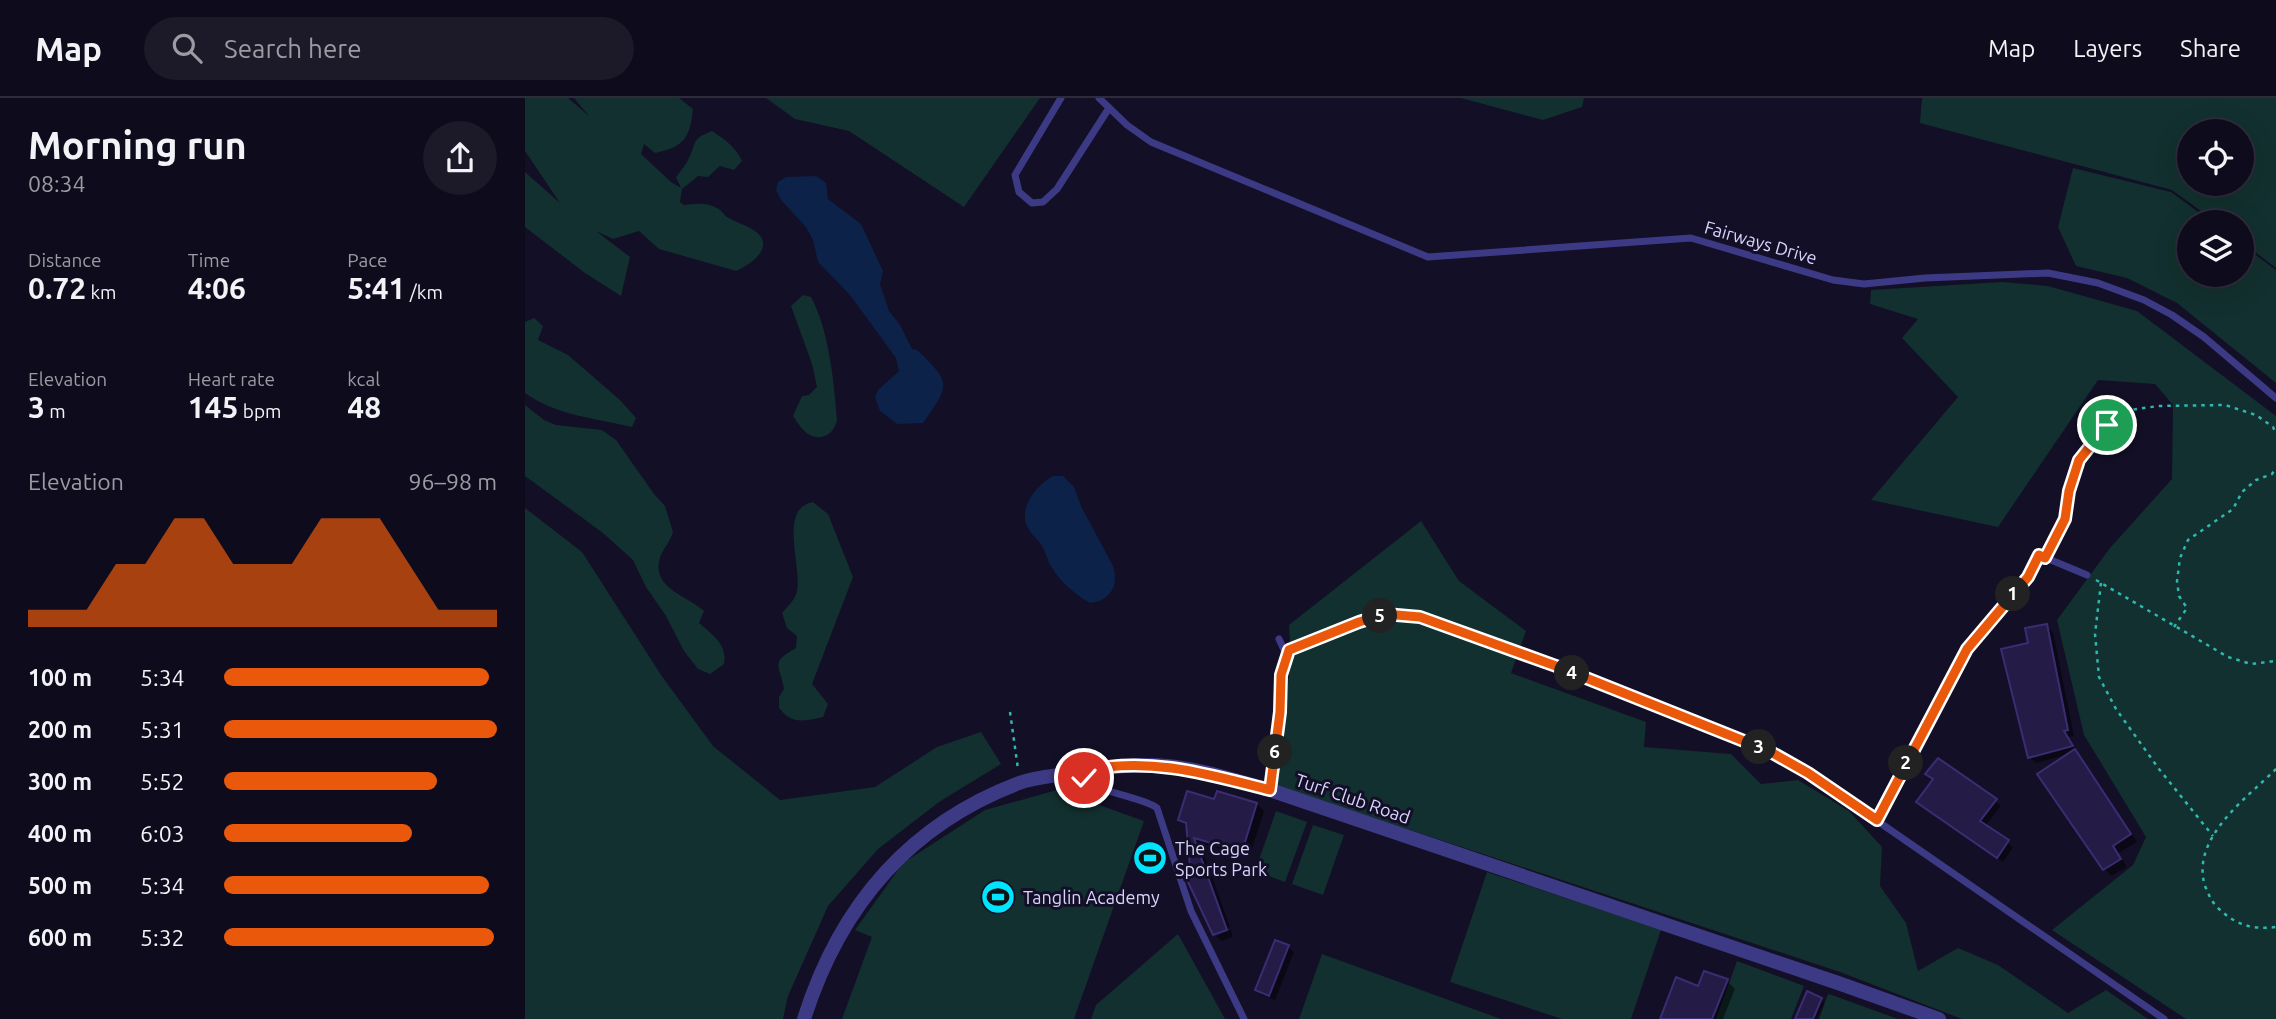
<!DOCTYPE html>
<html lang="en">
<head>
<meta charset="utf-8">
<style>
	body { margin:0; font-family:Ubuntu,sans-serif; background:#1c1929; color:#f1f3f6; height:100vh; display:flex; flex-direction:column; font-size:26px; white-space:nowrap }
	* { box-sizing:border-box; margin:0 }
	p { font-size:23px; color:#9b9ba3 }
	.icon { flex:none; width:38px; height:38px; fill:none; stroke:currentColor; stroke-width:2; stroke-linecap:round; stroke-linejoin:round }
	.map { position:relative; flex:1; overflow:hidden }
	.panel { display:flex; flex-direction:column; background:#0e0b1c; width:525px }
	.panel>* { flex:none }
	.tools { position:absolute; left:1652px; top:21px; display:grid; gap:14px }
	.tools a { display:grid; place-items:center; width:77px; height:77px; border-radius:50%; background:#0e0b1c; box-shadow:0 7px 28px #0002,0 0 0 2px #2e2b3b; font-size:35px }
	.pin { position:absolute; display:grid; place-items:center; width:60px; height:60px; color:#fff; margin:-30px; border:4px solid #fff; border-radius:50%; box-shadow:0 2px 7px #0007 }
	.km { position:absolute; width:35px; height:35px; margin:-18px; border-radius:50%; background:#222; color:#fff; font-size:19px; line-height:35px; text-align:center }
	.round { display:grid; place-items:center; flex:none; width:74px; height:74px; border-radius:37px; background:#1c1929 }
	.overview { display:flex; align-items:center; justify-content:space-between; height:119px; padding:0 28px }
	h1 { font-size:38px; font-weight:600; line-height:52px }
	.metrics { display:grid; grid-template-columns:repeat(3,1fr); gap:10px; height:119px; padding:7px 28px }
	.metrics div { display:grid; align-content:center }
	.metrics b { font-size:30px; font-weight:600 }
	.metrics small { font-size:19px; font-weight:400 }
	.metrics p { font-size:19px }
	.chart { height:196px; padding:14px 28px }
	.chart p { display:flex; justify-content:space-between }
	.chart svg { width:100%; height:126px; margin-top:7px; fill:#ea580c; opacity:.7 }
	ul { padding:0 28px; list-style:none; font-size:23px }
	li { display:grid; grid-template-columns:112px 84px 1fr; align-items:center; height:52px }
	li i { height:18px; border-radius:9px; background:#ea580c }
	header { display:flex; align-items:center; gap:42px; box-sizing:border-box; height:98px; padding:0 35px; background:#0e0b1c; border-bottom:2px solid #2e2b3b }
	header strong { font-size:33px }
	nav { display:flex; gap:38px; margin-inline-start:auto; font-size:24px }
	.search { width:490px; height:63px; background:#1c1929; display:flex; align-items:center; gap:18px; box-sizing:border-box; padding:0 24px; border-radius:38px; color:#9b9ba3; font-size:26px }
	main { display:flex; flex:1; min-height:0 }
	.map>svg:first-child { display:block }
	.green { fill:#12302f; fill-rule:evenodd }
	.water { fill:#0c2248 }
	.shadow { fill:#0007 }
	.building { fill:#241b47; stroke:#3b2d73; stroke-width:2 }
	.lines { fill:none; stroke-linecap:round; stroke-linejoin:round }
	.path { stroke:#2fb8b0; stroke-width:2.5; stroke-dasharray:3.5 5; stroke-linecap:butt }
	.service { stroke:#3d3a85; stroke-width:7 }
	.minor { stroke:#3d3a85; stroke-width:14 }
	.route-casing { stroke:#fff; stroke-width:14 }
	.route { stroke:#ea580c; stroke-width:9 }
	.labels { text-anchor:middle; dominant-baseline:central; stroke-width:6; stroke-linejoin:round; paint-order:stroke }
	.street-label { font-size:18px; fill:#d9d4ff; stroke:#130f26 }
	.poi-label { font-size:18px; fill:#d9d4ff; stroke:#130f26; text-anchor:start }
</style>
</head>
<body>
<header>
<strong>Map</strong>
<div class="search"><svg class="icon" aria-label="search" viewBox="0 0 24 24"><circle cx="10" cy="10" r="6"/><path d="M15 15l6 6"/></svg>Search here</div>
<nav><a>Map</a><a>Layers</a><a>Share</a></nav>
</header>
<main>
<section class="panel">
<div class="overview"><div><h1>Morning run</h1><p>08:34</p></div><a class="round"><svg class="icon" aria-label="share" viewBox="0 0 24 24"><path d="M12 15V3M7 8l5-5 5 5M5 13v7h14v-7"/></svg></a></div>
<div class="metrics">
<div><p>Distance</p><b>0.72<small> km</small></b></div>
<div><p>Time</p><b>4:06</b></div>
<div><p>Pace</p><b>5:41<small> /km</small></b></div>
</div>
<div class="metrics">
<div><p>Elevation</p><b>3<small> m</small></b></div>
<div><p>Heart rate</p><b>145<small> bpm</small></b></div>
<div><p>kcal</p><b>48</b></div>
</div>
<div class="chart"><p><span>Elevation</span>96–98 m</p>
<svg viewBox="0 0 160 44" preserveAspectRatio="none"><path d="M0 44V38L10 38L20 38L30 22L40 22L50 6L60 6L70 22L80 22L90 22L100 6L110 6L120 6L130 22L140 38L150 38L160 38V44z"/></svg>
</div>
<ul>
<li><b>100 m</b>5:34<i style="width:97%"></i></li>
<li><b>200 m</b>5:31<i style="width:100%"></i></li>
<li><b>300 m</b>5:52<i style="width:78%"></i></li>
<li><b>400 m</b>6:03<i style="width:69%"></i></li>
<li><b>500 m</b>5:34<i style="width:97%"></i></li>
<li><b>600 m</b>5:32<i style="width:99%"></i></li>
</ul>
</section>
<div class="map">
<svg width="1751" height="921" viewBox="0 0 1751 921">
	<rect width="100%" height="100%" fill="#130f26"/>
	<path class="green" d="M0 0H43L64 18 49 0H154L168 11C165 40 159 49 130 55L119 46 116 56 146 84 156 90 151 79C155 74 159 69 162 64 172 46 165 41 187 33 199 41 211 49 217 63L209 72 195 68 183 79 173 78 157 91 155 104 159 107C171 106 181 104 192 110 197 112 199 118 204 120 212 125 222 127 230 133 251 148 227 166 211 173L134 151 114 133 88 141 71 133 105 159 96 198 60 175 0 129V74L35 105 0 53Z
		M241 0H515L439 109 324 33 270 21Z
		M936 0H1059L1057 9 1018 22Z
		M1397 0H1751V170L1717 144V124H1691L1647 92 1395 25ZM1664 33H1717V86H1664Z
		M1548 70 1646 94 1687 124H1664V177H1717V147L1751 172V285L1652 205 1602 180 1551 168 1533 129Z
		M1477 184 1523 188 1612 213 1751 318V921H1661L1527 832 1608 767 1621 739 1559 637 1532 522 1585 450 1647 381 1648 307 1630 286 1573 282 1473 429 1346 402 1433 299 1377 240 1393 221 1345 206 1346 192Z
		M278 197 286 199C304 232 309 284 312 322 309 336 297 344 283 336 277 332 272 324 268 318L277 298 284 297 292 289 287 266 266 208Z
		M9 220 18 228 13 242 43 257 95 302 111 320 107 329C70 320 32 318 0 295V224Z
		M0 307 19 322 31 327 77 332 91 342 129 396 140 408 148 434C145 445 136 452 134 464 129 491 164 499 179 513L174 525C187 536 203 547 199 566L185 576 173 571 159 553 141 518 121 489 108 462 78 435 0 378Z
		M288 404 303 416 328 479 287 586 303 606 298 619C279 623 267 627 254 610V599L259 591C255 567 244 565 271 550L272 538 262 530 257 515C262 509 271 501 272 493 277 468 253 410 288 404Z
		M0 410 57 454 136 577 188 648 255 702 350 689 412 649 456 634 476 666 414 704 353 751 303 808 263 898 258 921H0Z
		M896 423 934 483 1001 533 986 575 1121 624 1119 649 1206 656 1236 686 1273 682 1324 713 1357 749 1355 788 1381 825 1393 873 1433 850 1473 867 1543 915 1581 892 1623 921H1437L1315 874 752 688 766 560 764 527Z
		M532 692 619 723 549 921H317L347 839 330 832 378 765 460 712Z
		M751 713 782 724 760 784 730 773Z
		M788 727 819 737 798 797 767 786Z
		M962 774 1136 832 1106 921H1037L925 884Z
		M653 836 700 921H566L571 907Z
		M797 856 976 921H774Z
		M1212 863 1279 888 1266 921H1191Z
		M1303 896H1304L1373 921H1294Z"/>
	<path class="water" d="M291 78 301 85 303 101 336 126 358 173 355 186 364 213 375 227 387 251 392 252C427 285 425 287 398 325L372 326 355 313 350 299 353 292 374 273 371 260 325 197 293 164 288 142 281 129 256 102 251 92 253 84 261 79Z
		M528 378H538L549 389 556 408 588 468C594 487 586 503 565 505 551 497 534 483 526 468 522 462 521 454 517 448 512 440 505 436 501 426 495 407 513 386 528 378Z"/>
	<path class="shadow" d="M1521 528 1528 534 1549 638 1543 639 1612 744 1593 755 1602 769 1586 778 1580 771 1544 656 1511 665 1504 659 1505 546Z
		M690 703 732 706 739 713 724 760 675 745 705 829 690 834V837L664 783 668 781 662 729 655 722Z
		M1470 703 1476 708 1460 728 1488 749 1478 764 1399 709Z
		M706 832 708 839 696 843 691 838Z
		M763 849 769 854 750 902 737 897 732 892Z
		M1202 883 1210 891 1198 921H1136L1174 890Z
		M1296 901 1299 905 1292 921H1273Z"/>
	<path class="building" d="M1522 526 1543 632 1539 633 1548 648 1503 660 1476 551 1503 545 1500 530Z
		M1550 651 1606 736 1588 748 1596 761 1578 772 1512 676Z
		M1413 660 1472 701 1455 723 1484 742 1472 760 1391 704 1408 681 1400 676Z
		M662 693 689 701 692 693 732 705 717 754 669 740 702 832 688 837 662 782 666 780 661 725 653 722Z
		M750 842 764 847 744 898 730 892Z
		M1179 873 1203 881 1187 921H1135L1151 879 1173 888Z
		M1282 893 1297 900 1288 921H1270Z"/>
	<g class="lines">
		<path class="path" d="M1525 450 1540 421 1544 393 1554 362 1582 327 1599 313 1633 308 1700 307 1731 317 1748 329 1751 336
			M1571 482 1703 559 1726 566 1751 563
			M1576 485 1570 536 1574 579 1591 611 1634 671 1688 738
			M1649 529 1662 510 1654 498 1652 483 1655 460 1663 442 1708 411 1717 394 1731 382 1747 376 1751 370
			M485 614 493 671
			M1751 671C1722 700 1665 740 1680 788 1684 797 1686 803 1693 810 1711 827 1727 832 1751 829"/>
		<path class="service" d="M536 0 490 77 494 94 507 105 518 104 532 91 584 10
			M574 0 602 27 626 44 903 159 1166 140 1308 182 1339 186 1400 180 1523 175 1573 185 1619 202 1647 217 1679 239 1751 300
			M754 541 761 556
			M559 673C561 695 615 697 632 710L666 813 719 921
			M745 692 755 614 756 577 764 552 799 536 860 516 895 519 1031 568 1244 653 1283 675 1639 921
			M1352 722 1442 551 1503 479 1514 457 1562 477"/>
		<path class="minor" d="M279 921C314 810 383 727 494 685 510 679 529 678 546 675 578 670 609 665 642 668 677 671 711 683 745 692L1316 886 1414 921"/>
	</g>
	<g class="lines">
		<g class="route-casing">
			<path id="route" d="M559 680V673C623 658 683 676 745 692L755 614 756 577 764 552 834 524 860 516 895 519 1031 568 1244 653 1283 675 1352 722 1442 551 1503 479 1514 457 1520 460 1540 421 1544 393 1554 362 1582 327"/>
		</g>
		<use href="#route" class="route"/>
	</g>
	<defs>
		<g id="stadium-disc" transform="scale(1.75)"><circle r="9.5" fill="#00e5ff" stroke="#130f26"/><path d="M0-5a6.5 5 0 1 0 0 10a6.5 5 0 1 0 0-10ZM-3.5-1.8h7v3.6h-7Z" fill="#111"/></g>
	</defs>
	<g fill-rule="evenodd">
		<use href="#stadium-disc" x="625" y="760"/>
		<use href="#stadium-disc" x="473" y="799"/>
	</g>
	<g class="labels">
		<g class="street-label">
			<text transform="translate(1236 144) rotate(16)">Fairways Drive</text>
			<text transform="translate(828 700) rotate(19)">Turf Club Road</text>
		</g>
		<g class="poi-label">
			<text x="650" y="750">The Cage<tspan x="650" dy="21">Sports Park</tspan></text>
			<text x="498" y="799">Tanglin Academy</text>
		</g>
	</g>
</svg>
<div class="tools">
<a><svg class="icon" aria-label="locate" viewBox="0 0 24 24"><circle cx="12" cy="12" r="6"/><path d="M12 2v4M12 18v4M2 12h4M18 12h4"/></svg></a>
<a><svg class="icon" aria-label="layers" viewBox="0 0 24 24"><path d="M12 4l9 5-9 5-9-5zM3 14l9 5 9-5"/></svg></a>
</div>
<div class="pin" style="left:1582px;top:327px;background:#1e9e55"><svg class="icon" aria-label="arrive" viewBox="0 0 24 24"><path d="M6 21V4h12l-3 4 3 4H6"/></svg></div>
<div class="pin" style="left:559px;top:680px;background:#d93025"><svg class="icon" aria-label="check" viewBox="0 0 24 24"><path d="M5 12l5 5 9-10"/></svg></div>
<b class="km" style="left:1488px;top:496px">1</b>
<b class="km" style="left:1381px;top:665px">2</b>
<b class="km" style="left:1234px;top:649px">3</b>
<b class="km" style="left:1047px;top:575px">4</b>
<b class="km" style="left:855px;top:518px">5</b>
<b class="km" style="left:750px;top:654px">6</b>
</div>
</main>
</body>
</html>
